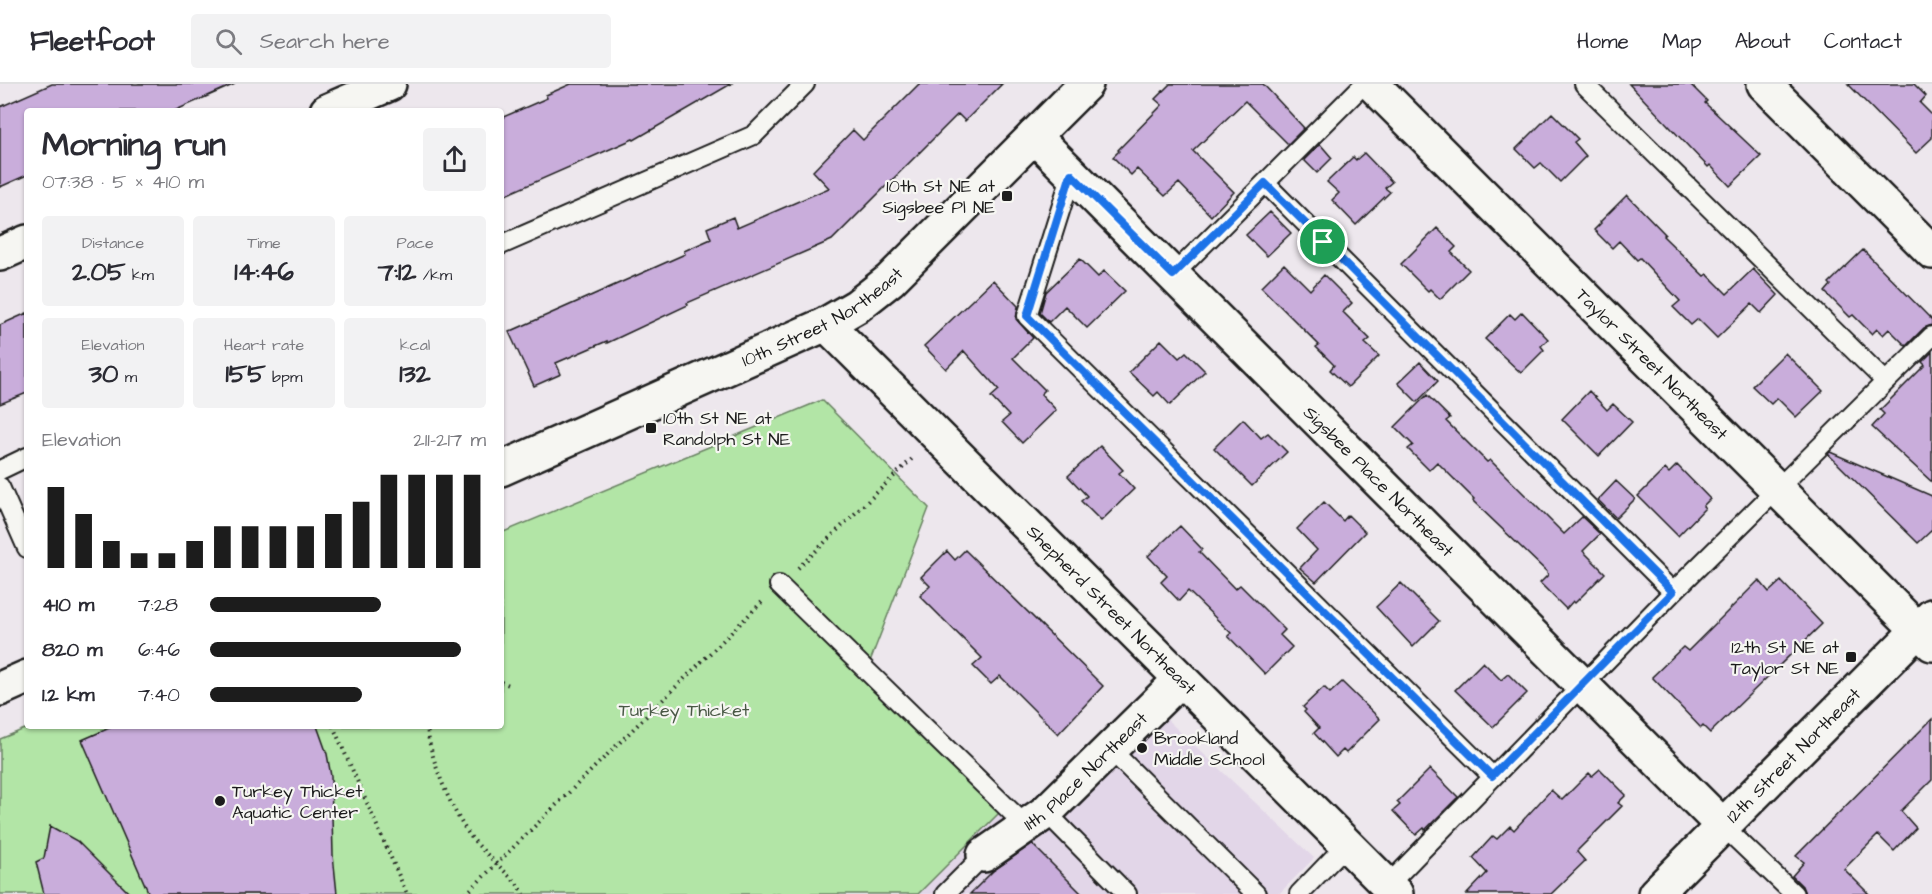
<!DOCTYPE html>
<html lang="en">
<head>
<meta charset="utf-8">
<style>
	body { margin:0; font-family:"Architects Daughter",sans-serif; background:#f2f2f3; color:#2b2b33; height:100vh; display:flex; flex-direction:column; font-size:22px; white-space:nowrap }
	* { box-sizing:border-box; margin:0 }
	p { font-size:20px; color:#7c7c81 }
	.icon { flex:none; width:33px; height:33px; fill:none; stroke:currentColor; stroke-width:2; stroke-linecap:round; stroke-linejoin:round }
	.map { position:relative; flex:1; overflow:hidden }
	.drawer { position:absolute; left:24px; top:24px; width:480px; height:621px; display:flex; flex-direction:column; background:#fff; border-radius:6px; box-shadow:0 2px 4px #0004 }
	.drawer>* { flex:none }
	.pin { position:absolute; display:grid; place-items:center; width:51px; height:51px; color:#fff; margin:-26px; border:3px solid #fff; border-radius:50%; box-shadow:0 2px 6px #0007 }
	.round { display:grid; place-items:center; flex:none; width:63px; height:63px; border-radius:6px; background:#f2f2f3 }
	.overview { display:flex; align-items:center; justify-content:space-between; height:102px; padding:0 18px }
	h1 { font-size:33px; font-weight:700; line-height:45px }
	.stats { display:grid; grid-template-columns:repeat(3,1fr); gap:9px; height:102px; padding:6px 18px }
	.stats div { display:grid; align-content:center; border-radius:6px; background:#f2f2f3; text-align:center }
	.stats b { font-size:26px; font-weight:700 }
	.stats small { font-size:16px; font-weight:400 }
	.stats p { font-size:16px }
	.chart { height:168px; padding:12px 18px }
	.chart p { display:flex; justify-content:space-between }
	.chart svg { width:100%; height:108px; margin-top:6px; stroke:#1c1c1c; stroke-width:6 }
	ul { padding:0 18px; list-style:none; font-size:20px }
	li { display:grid; grid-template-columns:96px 72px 1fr; align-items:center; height:45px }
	li i { height:15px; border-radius:8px; background:#1c1c1c }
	header { display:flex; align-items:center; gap:36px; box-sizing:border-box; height:84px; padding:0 30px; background:#fff; border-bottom:2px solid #e1e1e2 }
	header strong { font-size:28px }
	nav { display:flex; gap:33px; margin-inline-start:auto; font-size:21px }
	.search { width:420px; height:54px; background:#f2f2f3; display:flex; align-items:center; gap:15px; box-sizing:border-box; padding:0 21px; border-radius:6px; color:#7c7c81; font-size:22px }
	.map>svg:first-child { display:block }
	.built { fill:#e2d6e8 }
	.green { fill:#b2e5a6; stroke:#678061; stroke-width:1.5 }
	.building { fill:#c9addb; stroke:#1c1c1c; stroke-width:1.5 }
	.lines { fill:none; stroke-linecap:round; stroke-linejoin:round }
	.lane-casing { stroke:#1c1c1c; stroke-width:22 }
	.street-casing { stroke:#1c1c1c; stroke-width:38 }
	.secondary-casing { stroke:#1c1c1c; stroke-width:38 }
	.path { stroke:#1c1c1c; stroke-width:4; stroke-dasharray:1.5 4.5; stroke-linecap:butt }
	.lane { stroke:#f6f6f2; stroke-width:18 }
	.street { stroke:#f6f6f2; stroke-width:33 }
	.secondary { stroke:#f6f6f2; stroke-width:33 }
	.route-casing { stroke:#fff; stroke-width:12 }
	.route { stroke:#1a73e8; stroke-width:8 }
	.poi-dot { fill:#1c1c1c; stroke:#f6f6f2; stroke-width:2 }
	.labels { text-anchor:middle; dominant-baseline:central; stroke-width:4.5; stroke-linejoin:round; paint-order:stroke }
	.poi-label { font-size:18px; fill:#1c1c1c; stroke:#f6f6f2; text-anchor:start }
	.street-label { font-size:18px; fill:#1c1c1c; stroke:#f6f6f2 }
	.park-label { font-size:18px; fill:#495845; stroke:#f6f6f2 }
</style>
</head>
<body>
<header>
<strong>Fleetfoot</strong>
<div class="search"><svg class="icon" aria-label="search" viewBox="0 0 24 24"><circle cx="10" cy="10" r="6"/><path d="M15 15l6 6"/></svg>Search here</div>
<nav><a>Home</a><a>Map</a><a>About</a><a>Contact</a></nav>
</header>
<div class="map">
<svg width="1932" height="810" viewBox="0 0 1932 810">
	<rect width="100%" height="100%" fill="#ede7ed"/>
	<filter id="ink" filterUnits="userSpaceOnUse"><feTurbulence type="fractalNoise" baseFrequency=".0167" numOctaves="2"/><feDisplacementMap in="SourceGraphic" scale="12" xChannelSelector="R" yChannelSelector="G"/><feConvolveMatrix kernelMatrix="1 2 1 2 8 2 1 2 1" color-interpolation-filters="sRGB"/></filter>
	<g filter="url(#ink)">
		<path class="built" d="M1141 611 1314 774 1279 810H918L1002 726 1030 717Z"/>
		<path class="green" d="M822 316 929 424 864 593 1002 726 918 810H0V655L32 642H501V449Z"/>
		<path class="building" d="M52 0H235L174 27H27V91L0 103V23Z
			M571 0H731L634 56 633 55 501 113V34L547 14 546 11Z
			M919 0H1002L965 37 958 30 832 156 687 219 688 221 607 259V257L556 279 561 290 534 302 509 248 685 170 684 167 711 155 707 144 733 133 737 144 829 104 813 87 853 46 863 56Z
			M1170 0H1263L1304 44 1288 60 1245 17 1193 67 1234 108 1211 132 1179 99 1165 112 1137 85 1131 91 1113 73 1119 67 1118 66 1162 21 1155 15Z
			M1629 0H1690L1707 17 1705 19 1761 72 1730 102 1710 81 1708 83Z
			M1848 0H1914L1926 12 1920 19 1932 31V54L1916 69Z
			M1552 29 1578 55 1574 58 1586 72 1560 98 1541 79 1535 84 1516 65Z
			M1320 60 1332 74 1317 89 1304 76Z
			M1364 69 1392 98 1385 104 1390 108 1356 141 1332 116 1339 109 1327 98 1353 73 1356 76Z
			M1627 111 1665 150 1663 152 1704 192 1707 190 1727 210 1753 185 1778 211 1761 229 1752 220 1717 254 1698 235 1691 241 1673 223 1680 217 1640 174 1637 176 1619 157 1612 164 1594 146 1601 139 1600 138Z
			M1270 128 1291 149 1267 172 1246 151Z
			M1437 144 1456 163 1451 168 1469 186 1440 215 1430 205 1428 207 1401 180Z
			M1863 166 1932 236V241L1924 244 1906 262 1889 245 1883 251 1877 245 1872 250 1853 231 1850 233 1825 208 1831 201 1829 199Z
			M1080 175 1098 193 1104 187 1125 207 1087 244 1065 222 1049 238 1040 229 1046 208Z
			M1284 180 1310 206 1324 191 1352 219 1343 228 1370 255 1365 259 1379 272 1348 303 1330 286 1334 281 1316 263 1319 261 1261 203Z
			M993 196 1018 222 1016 235 1033 254 1013 274 1045 306 1041 310 1056 326 1022 359 1002 338 1009 332 991 313 999 306 964 267 946 285 924 262Z
			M1522 228 1548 255 1541 262 1544 266 1521 289 1485 255 1510 230 1515 235Z
			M27 229V309L0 320V241Z
			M1161 256 1179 274 1186 268 1205 287 1170 321 1158 308 1154 312 1129 288Z
			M1932 268V398L1872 343 1884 330 1880 326 1925 281 1922 278Z
			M1785 269 1823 307 1796 333 1777 314 1771 320 1752 302Z
			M1420 278 1438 297 1417 318 1398 299Z
			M1589 307 1607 326 1613 320 1632 338 1599 372 1562 335Z
			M1427 311 1450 334 1446 337 1487 378 1490 376 1564 450 1582 433 1600 450 1583 467 1605 489 1575 519 1573 517 1566 525 1540 499 1548 491 1547 488 1473 417 1474 415 1437 378 1429 386 1408 365 1413 361 1395 343Z
			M1243 335 1261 354 1268 349 1287 368 1252 402 1214 364Z
			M1100 362 1123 386 1119 389 1134 405 1101 437 1081 417 1087 412 1068 392Z
			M1830 368 1932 412V446L1918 459 1828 370Z
			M1677 381 1710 415 1703 422 1705 424 1678 452 1638 412 1665 385 1669 389Z
			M1616 397 1635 415 1616 434 1598 416Z
			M1324 418 1343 437 1348 431 1365 448 1316 498 1300 484 1317 466 1297 445Z
			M1180 442 1202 465 1199 468 1235 505 1240 501 1285 546 1280 551 1292 563 1265 590 1228 552 1231 549 1188 507 1179 517 1161 498 1167 492 1148 472Z
			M965 466 1103 602 1058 650 1000 592 991 600 973 582 982 574 920 512 930 502 921 493 947 467 955 476Z
			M1759 496 1769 508 1781 497 1822 540 1710 649 1703 642 1701 644 1652 593 1683 563 1688 567Z
			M1401 499 1439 537 1413 563 1376 523Z
			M1483 578 1501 596 1508 590 1527 609 1493 643 1455 606Z
			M1342 598 1380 635 1346 669 1343 666 1336 673 1314 649 1319 644 1304 628 1306 626 1303 623 1324 603 1330 609Z
			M1932 635V696L1901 727 1916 744 1894 767 1878 751 1844 785 1869 810H1805L1802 802 1792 792 1804 778 1796 772Z
			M114 642H317L327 670 331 692 333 771 337 810H149L82 656Z
			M1430 685 1458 713 1425 746 1424 744 1416 751 1393 727 1400 721 1397 718Z
			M1600 685 1626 711 1618 719 1622 722 1578 766 1577 768 1585 777 1551 810H1467L1487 789 1473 774 1493 752 1497 755 1510 742 1514 746 1551 706 1562 716 1589 689 1592 692Z
			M50 742 77 757 130 810H44L36 778 44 774Z
			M1032 760 1082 810H970L993 787Z"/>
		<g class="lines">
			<g class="lane-casing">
				<path id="lane" d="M1584 0 1885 297
					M1072 89 1027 232 1492 692
					M1265 99 1673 508
					M501 161 754 51 805 0
					M1173 191 1364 0
					M0 386 27 373
					M0 403 27 464
					M779 501 1026 742
					M1110 665 1256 810
					M1046 728 1127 810
					M1723 742 1794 810
					M1387 802 1673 508 1932 252
					M945 810 984 771
					M1299 810 1346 761"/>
			</g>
			<g class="street-casing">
				<g id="street">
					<path d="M1764 0 1932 168"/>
					<path d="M327 27 389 0"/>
					<path id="s1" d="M1034 52 1723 742"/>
					<path d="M0 170 27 158"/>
					<path id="s2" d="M826 240 1396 810"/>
					<path id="s3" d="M501 385 826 240 857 222 890 196 1086 0"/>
					<path d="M0 605 27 593"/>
					<path id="s4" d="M984 771 1046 728 1181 595"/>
					<path id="s5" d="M1655 810 1932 532"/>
				</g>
			</g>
			<g class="secondary-casing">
				<g id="secondary">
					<path id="s6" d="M1372 0 1932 560"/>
				</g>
			</g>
			<path class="path" d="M798 484 914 373
				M501 598 509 601
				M333 642 407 810
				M427 642C429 673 452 728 471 753 485 770 504 786 519 802L524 810
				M466 810 762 518"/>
			<use href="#lane" class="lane"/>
			<use href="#street" class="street"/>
			<use href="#secondary" class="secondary"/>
		</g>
	</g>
	<g class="lines" filter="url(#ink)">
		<g class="route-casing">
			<path id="route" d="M1071 90 1173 191 1265 99 1673 508 1492 692 1027 232Z"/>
		</g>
		<use href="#route" class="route"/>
	</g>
	<g class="poi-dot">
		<rect x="1001" y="106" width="12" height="12" rx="3"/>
		<rect x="645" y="338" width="12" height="12" rx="3"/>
		<rect x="1845" y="567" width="12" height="12" rx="3"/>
		<circle cx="1142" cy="664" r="6"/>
		<circle cx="220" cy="717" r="6"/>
	</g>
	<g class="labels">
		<g class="poi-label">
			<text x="995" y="102" text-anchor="end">10th St NE at<tspan x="995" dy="21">Sigsbee Pl NE</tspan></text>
			<text x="663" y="334">10th St NE at<tspan x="663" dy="21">Randolph St NE</tspan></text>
			<text x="1839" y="563" text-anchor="end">12th St NE at<tspan x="1839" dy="21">Taylor St NE</tspan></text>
			<text x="1154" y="654">Brookland<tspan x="1154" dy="21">Middle School</tspan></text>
			<text x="232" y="707">Turkey Thicket<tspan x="232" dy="21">Aquatic Center</tspan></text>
		</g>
		<g class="street-label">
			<text stroke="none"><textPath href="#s3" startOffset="356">10th Street Northeast</textPath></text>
			<text stroke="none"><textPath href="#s6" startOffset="396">Taylor Street Northeast</textPath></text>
			<text stroke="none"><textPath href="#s1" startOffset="488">Sigsbee Place Northeast</textPath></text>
			<text stroke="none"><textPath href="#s2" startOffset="404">Shepherd Street Northeast</textPath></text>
			<text stroke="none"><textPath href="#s5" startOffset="196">12th Street Northeast</textPath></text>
			<text stroke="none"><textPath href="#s4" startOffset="132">11th Place Northeast</textPath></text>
		</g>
		<g class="park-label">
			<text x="684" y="626">Turkey Thicket</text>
		</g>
	</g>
</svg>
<div class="pin" style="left:1323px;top:158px;background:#1e9e55"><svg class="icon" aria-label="arrive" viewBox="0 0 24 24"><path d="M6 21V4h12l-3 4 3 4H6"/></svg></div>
<section class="drawer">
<div class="overview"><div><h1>Morning run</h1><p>07:38 · 5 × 410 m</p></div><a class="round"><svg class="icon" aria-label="share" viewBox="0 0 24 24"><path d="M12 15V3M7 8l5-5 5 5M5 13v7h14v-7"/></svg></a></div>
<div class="stats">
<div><p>Distance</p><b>2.05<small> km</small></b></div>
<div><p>Time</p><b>14:46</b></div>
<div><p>Pace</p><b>7:12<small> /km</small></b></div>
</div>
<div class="stats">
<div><p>Elevation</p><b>30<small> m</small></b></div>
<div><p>Heart rate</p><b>155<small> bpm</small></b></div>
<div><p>kcal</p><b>132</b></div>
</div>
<div class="chart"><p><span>Elevation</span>211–217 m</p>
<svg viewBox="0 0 160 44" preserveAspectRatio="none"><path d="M5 44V11M15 44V22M25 44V33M35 44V38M45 44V38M55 44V33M65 44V27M75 44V27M85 44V27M95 44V27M105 44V22M115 44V17M125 44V6M135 44V6M145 44V6M155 44V6"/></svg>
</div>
<ul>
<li><b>410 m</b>7:28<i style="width:62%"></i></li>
<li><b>820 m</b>6:46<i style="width:91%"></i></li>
<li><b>1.2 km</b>7:40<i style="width:55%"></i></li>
</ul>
</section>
</div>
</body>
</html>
